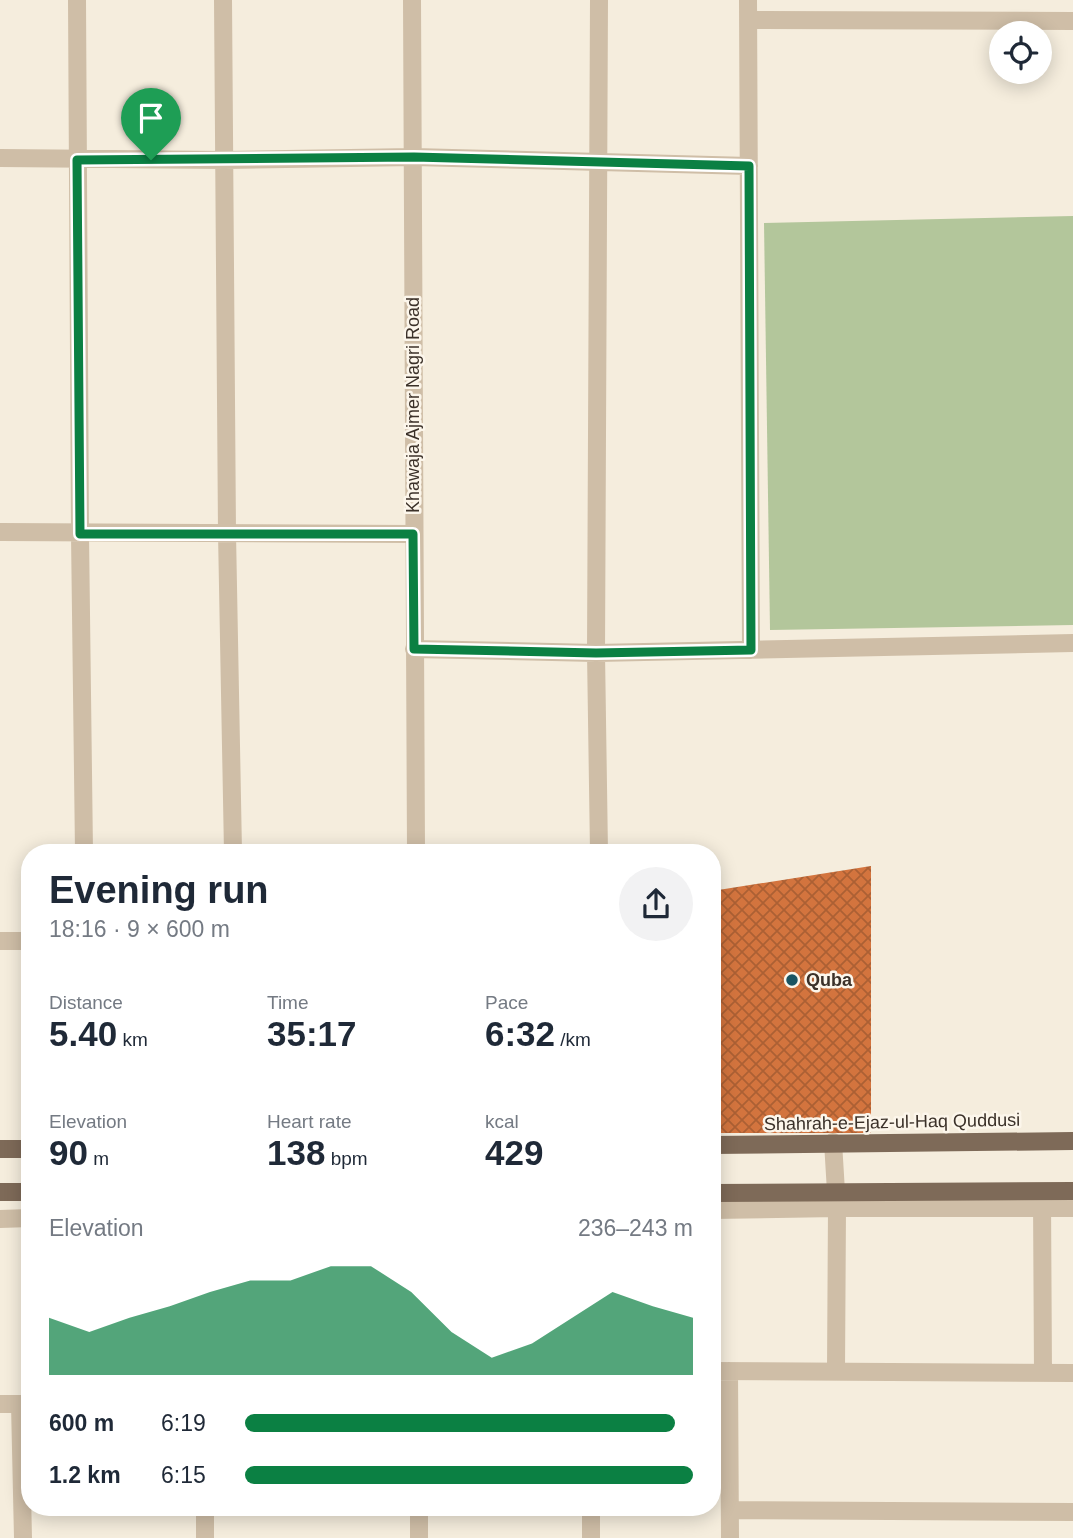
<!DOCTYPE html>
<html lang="en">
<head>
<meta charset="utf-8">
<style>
	body { margin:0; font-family:Arial,sans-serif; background:#f2f2f3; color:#1f2937; height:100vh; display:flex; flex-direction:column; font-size:26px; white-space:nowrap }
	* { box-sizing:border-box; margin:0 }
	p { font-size:23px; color:#747a83 }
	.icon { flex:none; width:38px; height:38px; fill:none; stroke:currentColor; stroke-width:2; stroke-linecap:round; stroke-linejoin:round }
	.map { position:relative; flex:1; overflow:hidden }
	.drawer { position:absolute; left:21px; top:844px; width:700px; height:672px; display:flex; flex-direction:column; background:#fff; border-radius:28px; box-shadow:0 4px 18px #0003 }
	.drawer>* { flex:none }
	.fabs { position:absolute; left:989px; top:21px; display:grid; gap:14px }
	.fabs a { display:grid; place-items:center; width:63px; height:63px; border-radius:50%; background:#fff; box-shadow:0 4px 18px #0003; font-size:35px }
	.pin { position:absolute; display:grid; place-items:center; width:60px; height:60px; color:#fff; margin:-72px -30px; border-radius:50% 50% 50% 0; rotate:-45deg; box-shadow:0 0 7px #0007 }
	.pin .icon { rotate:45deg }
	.round { display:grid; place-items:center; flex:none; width:74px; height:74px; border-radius:37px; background:#f2f2f3 }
	.summary { display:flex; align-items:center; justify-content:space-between; height:119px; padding:0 28px }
	h1 { font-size:38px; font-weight:600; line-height:52px }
	.figures { display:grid; grid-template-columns:repeat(3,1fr); gap:10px; height:119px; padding:7px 28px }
	.figures div { display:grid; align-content:center }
	.figures b { font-size:35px; font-weight:600 }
	.figures small { font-size:19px; font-weight:400 }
	.figures p { font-size:19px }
	.chart { height:196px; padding:14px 28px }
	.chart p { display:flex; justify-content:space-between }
	.chart svg { width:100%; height:126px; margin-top:7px; fill:#0b8043; opacity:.7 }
	ul { padding:0 28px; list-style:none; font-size:23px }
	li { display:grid; grid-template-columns:112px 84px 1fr; align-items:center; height:52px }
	li i { height:18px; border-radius:9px; background:#0b8043 }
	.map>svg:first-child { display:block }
	.green { fill:#b3c69b }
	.building { fill:url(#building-cross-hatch) }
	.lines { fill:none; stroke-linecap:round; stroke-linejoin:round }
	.minor { stroke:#cfbea7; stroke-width:18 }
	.major { stroke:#7e6a58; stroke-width:18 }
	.route-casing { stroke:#fff; stroke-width:14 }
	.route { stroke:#0b8043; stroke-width:9 }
	.poi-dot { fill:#195462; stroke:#fcf6eb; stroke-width:2.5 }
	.labels { text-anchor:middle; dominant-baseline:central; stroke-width:5; stroke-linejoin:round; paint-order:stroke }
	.street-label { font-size:18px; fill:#3b3129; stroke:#fcf6eb }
	.poi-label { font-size:18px; font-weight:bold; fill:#3b3129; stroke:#fcf6eb; text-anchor:start }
</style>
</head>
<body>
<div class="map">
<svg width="1073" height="1538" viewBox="0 0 1073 1538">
	<defs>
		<pattern id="building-cross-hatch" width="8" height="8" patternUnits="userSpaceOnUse" patternTransform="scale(1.75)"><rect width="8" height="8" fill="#d3743e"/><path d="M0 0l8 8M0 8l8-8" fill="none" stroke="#ac6034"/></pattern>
	</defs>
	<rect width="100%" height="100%" fill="#f5eddd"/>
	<path class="green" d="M1073 216V625L770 630 764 223Z"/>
	<path class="building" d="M871 866V1133H712V891Z"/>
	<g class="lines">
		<path class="minor" d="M77 0 80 534 84 852
			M223 0 227 533 233 852
			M412 0 416 852
			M599 0 596 653 599 852
			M748 0 751 650
			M748 20 1073 21
			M0 158 225 160 414 157 749 166
			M0 532 413 534
			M414 649 596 653 1073 643
			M0 941H30
			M833 1142 837 1208 836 1371
			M1042 1198 1043 1373
			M712 1210 837 1208H1073
			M0 1219 30 1218
			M712 1371 1073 1373
			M729 1371 730 1538
			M0 1404H30
			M20 1404 23 1538
			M205 1507V1538
			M419 1507V1538
			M591 1507V1538
			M730 1510 1073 1512"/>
		<path class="major" d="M712 1145 1073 1141
			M0 1149H30
			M0 1192H30
			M712 1193 1073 1191"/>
	</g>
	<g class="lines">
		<g class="route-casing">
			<path id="route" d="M414 157 749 166 751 650 596 653 414 649 413 534H80L77 160Z"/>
		</g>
		<use href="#route" class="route"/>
	</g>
	<circle class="poi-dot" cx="792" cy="980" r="7"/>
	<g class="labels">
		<g class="street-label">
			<text transform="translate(413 405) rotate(-90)">Khawaja Ajmer Nagri Road</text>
			<text transform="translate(892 1122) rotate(-1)">Shahrah-e-Ejaz-ul-Haq Quddusi</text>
		</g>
		<g class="poi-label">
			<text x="806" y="980">Quba</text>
		</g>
	</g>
</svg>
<div class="fabs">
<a><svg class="icon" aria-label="locate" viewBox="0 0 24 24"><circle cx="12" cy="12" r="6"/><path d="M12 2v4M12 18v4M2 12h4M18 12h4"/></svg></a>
</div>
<div class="pin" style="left:151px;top:160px;background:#1e9e55"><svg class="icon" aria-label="arrive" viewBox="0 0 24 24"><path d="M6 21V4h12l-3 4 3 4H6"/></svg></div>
<section class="drawer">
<div class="summary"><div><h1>Evening run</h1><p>18:16 · 9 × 600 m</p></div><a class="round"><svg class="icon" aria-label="share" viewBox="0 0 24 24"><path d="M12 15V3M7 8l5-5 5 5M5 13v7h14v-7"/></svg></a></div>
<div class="figures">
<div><p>Distance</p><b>5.40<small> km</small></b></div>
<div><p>Time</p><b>35:17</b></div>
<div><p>Pace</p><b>6:32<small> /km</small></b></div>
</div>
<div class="figures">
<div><p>Elevation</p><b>90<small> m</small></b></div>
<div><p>Heart rate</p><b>138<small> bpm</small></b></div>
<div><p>kcal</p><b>429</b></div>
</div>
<div class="chart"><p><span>Elevation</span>236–243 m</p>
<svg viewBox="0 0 160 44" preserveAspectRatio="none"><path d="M0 44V24L10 29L20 24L30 20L40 15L50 11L60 11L70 6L80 6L90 15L100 29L110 38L120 33L130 24L140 15L150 20L160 24V44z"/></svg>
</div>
<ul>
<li><b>600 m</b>6:19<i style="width:96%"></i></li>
<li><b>1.2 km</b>6:15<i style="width:100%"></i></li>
</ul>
</section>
</div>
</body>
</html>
